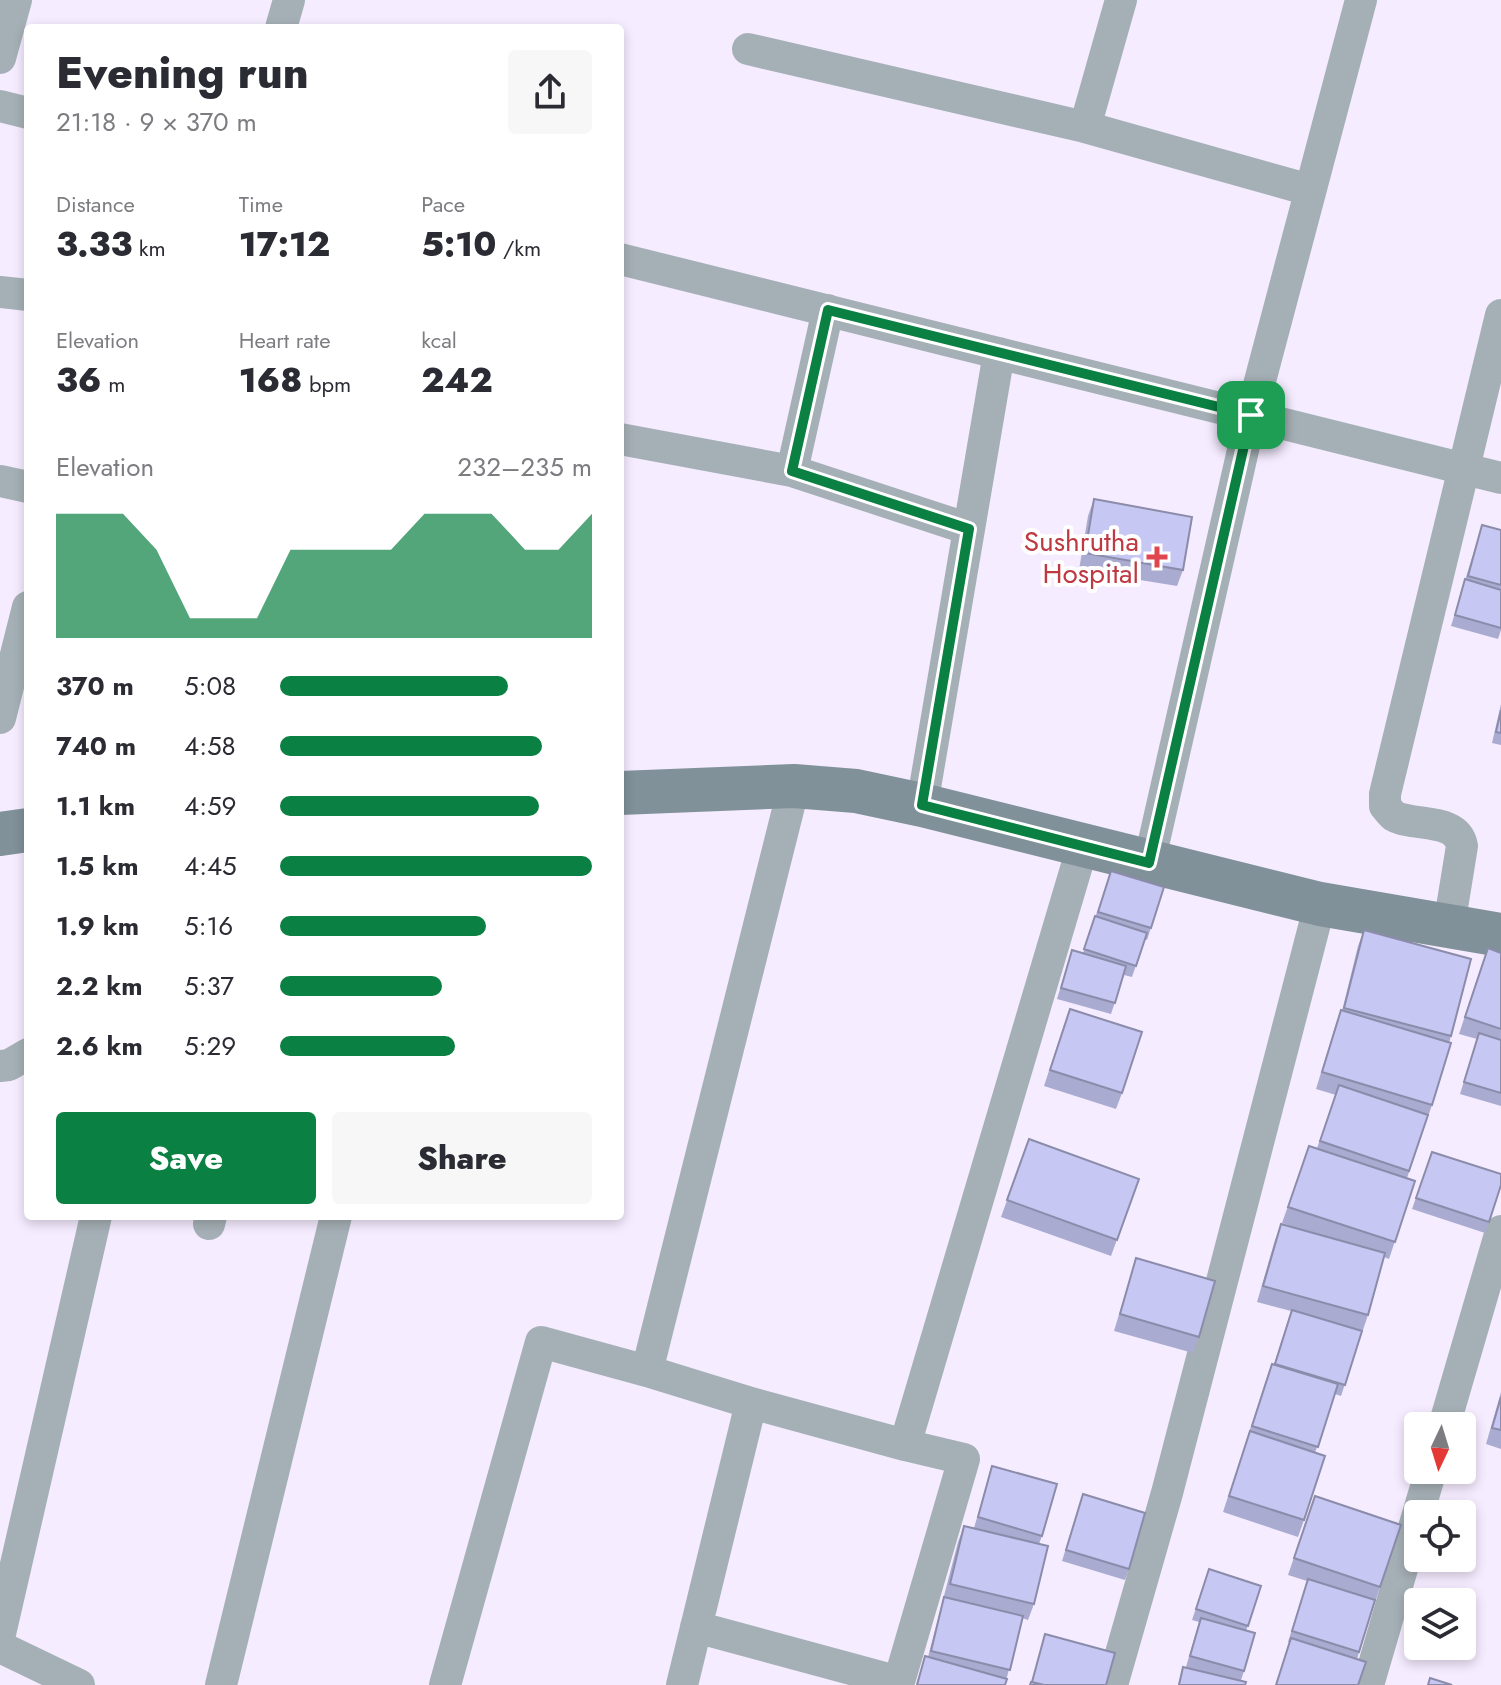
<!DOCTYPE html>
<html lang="en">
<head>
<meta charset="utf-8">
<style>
	body { margin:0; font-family:Jost,sans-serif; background:#f7f7f7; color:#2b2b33; height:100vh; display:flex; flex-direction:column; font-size:30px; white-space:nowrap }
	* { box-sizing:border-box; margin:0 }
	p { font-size:26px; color:#7c7c81 }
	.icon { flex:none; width:44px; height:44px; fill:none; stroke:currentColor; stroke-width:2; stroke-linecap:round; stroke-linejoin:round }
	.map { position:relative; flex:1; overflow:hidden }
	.panel { position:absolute; left:24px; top:24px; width:600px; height:1196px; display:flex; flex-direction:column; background:#fff; border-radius:8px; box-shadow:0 4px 12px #0003 }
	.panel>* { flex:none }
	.needle { width:52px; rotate:184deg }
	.tools { position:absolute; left:1404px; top:1412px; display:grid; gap:16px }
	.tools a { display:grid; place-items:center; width:72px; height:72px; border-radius:8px; background:#fff; box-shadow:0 4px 12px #0003; font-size:40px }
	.pin { position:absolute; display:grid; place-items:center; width:68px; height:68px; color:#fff; margin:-34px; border-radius:16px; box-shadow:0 4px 12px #0006 }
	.round { display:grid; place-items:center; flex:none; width:84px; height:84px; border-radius:8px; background:#f7f7f7 }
	.headline { display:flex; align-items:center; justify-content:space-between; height:136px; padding:0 32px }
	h1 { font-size:44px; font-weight:800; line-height:60px }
	.metrics { display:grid; grid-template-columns:repeat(3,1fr); gap:12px; height:136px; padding:8px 32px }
	.metrics div { display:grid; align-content:center }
	.metrics b { font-size:34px; font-weight:800 }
	.metrics small { font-size:22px; font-weight:400 }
	.metrics p { font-size:22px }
	.chart { height:224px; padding:16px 32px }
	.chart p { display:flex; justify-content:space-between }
	.chart svg { width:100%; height:144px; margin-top:8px; fill:#0b8043; opacity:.7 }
	.button { display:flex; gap:16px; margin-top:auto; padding:16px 32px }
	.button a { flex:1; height:92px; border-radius:8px; background:#0b8043; color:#fff; font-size:32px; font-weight:800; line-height:92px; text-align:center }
	.button a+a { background:#f7f7f7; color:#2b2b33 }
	ul { padding:0 32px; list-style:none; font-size:26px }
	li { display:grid; grid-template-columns:128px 96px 1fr; align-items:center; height:60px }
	li i { height:20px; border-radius:10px; background:#0b8043 }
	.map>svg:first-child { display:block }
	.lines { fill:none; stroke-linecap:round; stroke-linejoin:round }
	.minor { stroke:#a5b0b6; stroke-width:32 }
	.secondary { stroke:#809199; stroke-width:44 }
	.wall { fill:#aaabd1 }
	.building { fill:#c6c7f3; stroke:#8b8baa; stroke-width:2 }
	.route-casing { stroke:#fff; stroke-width:16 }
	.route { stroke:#0b8043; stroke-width:10 }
	.health-dot { fill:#e0444e; stroke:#fff; stroke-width:3 }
	.labels { text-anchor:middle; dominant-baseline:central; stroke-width:8; stroke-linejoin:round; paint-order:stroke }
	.health-label { font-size:28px; fill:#be3a42; stroke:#fff; text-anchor:end }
</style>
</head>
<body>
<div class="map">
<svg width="1501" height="1685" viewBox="0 0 1501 1685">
	<rect width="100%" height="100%" fill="#f5ecff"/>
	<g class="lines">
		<path class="minor" d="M1121 0 1085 127 1310 190
			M281 28 289 0
			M748 49 1085 127
			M0 58 16 0
			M0 106 28 113
			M620 259 1501 478
			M0 292 28 295
			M620 439 792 471 828 310
			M792 471 969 529
			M0 481 28 487
			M0 718 28 607
			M922 805 999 353
			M1149 863 1251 415 1361 0
			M1449 926 1462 846C1457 817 1414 827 1394 816 1392 815 1387 808 1385 806V794L1501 315
			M0 1066 9 1065 28 1054
			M209 1224 211 1216
			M751 1403 905 1445 1083 845
			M1444 1426 1501 1231
			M1418 1514 1431 1470
			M696 1627 899 1682
			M0 1634 96 1216
			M0 1647 79 1685
			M221 1685 336 1216
			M445 1685 541 1342 647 1371
			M682 1685 751 1403 647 1371 794 786
			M898 1685 964 1459 905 1445
			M1112 1685 1167 1493 1320 904
			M1368 1685 1418 1514"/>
		<path class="secondary" d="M620 793 794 786 856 791 922 805 1320 904 1501 935
			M0 834 28 830"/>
	</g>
	<path class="wall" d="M1094 499 1183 570 1177 586 1079 570 1088 516Z
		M1482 525 1501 530V630L1498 639 1451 626Z
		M1501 704V745L1492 743Z
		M1111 871 1164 887 1147 940 1145 939 1132 977 1124 975 1111 1014 1057 999 1072 950 1083 953Z
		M1364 930 1451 1036 1432 1105 1407 1178 1415 1181 1389 1259 1384 1257 1368 1315 1341 1396 1335 1394 1315 1453 1304 1520 1298 1537 1223 1512 1266 1380 1272 1364H1274L1291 1311 1257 1302 1275 1240 1281 1224 1297 1228 1282 1223 1309 1146 1317 1148 1336 1095 1316 1089 1335 1027 1342 1011 1358 946Z
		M1501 953V1106L1460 1094 1477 1039 1459 1034 1482 964Z
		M1064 1025 1122 1093 1116 1109 1044 1086Z
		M1029 1139 1139 1179 1111 1256 1001 1217Z
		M1432 1152 1501 1185 1485 1233 1412 1209Z
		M1136 1258 1199 1337 1193 1353 1114 1331Z
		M1501 1392V1449L1486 1444Z
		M992 1466 1042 1536 1039 1544 1034 1604 1028 1620 1022 1618 1005 1685H916L925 1656 928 1657 958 1542 964 1526 974 1528Z
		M1083 1494 1129 1569 1125 1580 1062 1561Z
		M1315 1496 1380 1587 1357 1659 1288 1642 1307 1581 1288 1575Z
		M1209 1569 1261 1586 1246 1631 1244 1671 1241 1680 1245 1685H1178L1183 1667 1204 1672 1186 1667 1199 1622 1192 1620Z"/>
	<path class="building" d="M1094 499 1192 517 1183 570 1085 553Z
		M1482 525 1501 530V585L1468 576Z
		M1465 579 1501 590V628L1455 615Z
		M1501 710V733L1496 732Z
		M1111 871 1164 887 1151 928 1098 912Z
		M1095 916 1147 933 1136 966 1084 949Z
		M1364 930 1471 959 1451 1036 1344 1008Z
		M1488 948 1501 953V1029L1465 1017Z
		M1072 950 1126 966 1115 1003 1061 988Z
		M1070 1009 1142 1032 1122 1093 1050 1070Z
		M1341 1010 1451 1043 1432 1105 1322 1072Z
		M1479 1033 1501 1040V1093L1464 1082Z
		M1339 1085 1428 1115 1409 1171 1320 1141Z
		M1029 1139 1139 1179 1117 1240 1007 1200Z
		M1309 1146 1415 1181 1395 1242 1288 1207Z
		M1432 1152 1501 1174V1185L1489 1222 1416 1198Z
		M1281 1224 1385 1253 1368 1315 1263 1286Z
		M1136 1258 1215 1281 1199 1337 1120 1314Z
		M1292 1310 1362 1331 1345 1385 1275 1364Z
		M1272 1364 1338 1384 1318 1447 1252 1426Z
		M1501 1397V1430L1492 1428Z
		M1250 1431 1325 1456 1304 1520 1229 1496Z
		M992 1466 1057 1484 1042 1536 978 1517Z
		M1083 1494 1145 1513 1129 1569 1066 1550Z
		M1315 1496 1401 1525 1380 1587 1294 1558Z
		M964 1526 1048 1546 1034 1604 950 1584Z
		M1209 1569 1261 1586 1248 1626 1196 1609Z
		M1308 1579 1375 1600 1359 1652 1292 1631Z
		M944 1597 1023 1616 1010 1670 931 1651Z
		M1201 1618 1255 1633 1244 1671 1190 1656Z
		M1045 1634 1115 1653 1106 1685H1044L1032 1682Z
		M1291 1638 1366 1662 1358 1685H1276Z
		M925 1656 1007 1679 1005 1685H917Z
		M1183 1667 1246 1682 1245 1685H1179Z
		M1430 1678 1452 1685H1428Z
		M1031 1682 1043 1685H1030Z"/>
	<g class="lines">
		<g class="route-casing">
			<path id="route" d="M828 310 1251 415 1149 863 922 805 969 529 792 471Z"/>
		</g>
		<use href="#route" class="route"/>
	</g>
	<path class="health-dot" d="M1153 545h8v8h8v8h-8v8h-8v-8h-8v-8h8z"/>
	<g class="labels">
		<g class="health-label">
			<text x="1139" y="541">Sushrutha<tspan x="1139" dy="32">Hospital</tspan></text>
		</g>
	</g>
</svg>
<div class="tools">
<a><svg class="needle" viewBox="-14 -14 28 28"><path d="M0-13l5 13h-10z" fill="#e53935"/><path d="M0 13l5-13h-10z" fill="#7c7c81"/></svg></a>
<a><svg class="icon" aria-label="locate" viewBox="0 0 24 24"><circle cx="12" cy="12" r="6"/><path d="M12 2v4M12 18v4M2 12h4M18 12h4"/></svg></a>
<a><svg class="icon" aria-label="layers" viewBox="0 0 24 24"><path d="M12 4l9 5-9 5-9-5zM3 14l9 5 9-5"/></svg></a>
</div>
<div class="pin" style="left:1251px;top:415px;background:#1e9e55"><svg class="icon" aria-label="arrive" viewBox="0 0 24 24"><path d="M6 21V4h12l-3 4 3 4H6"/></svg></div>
<section class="panel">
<div class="headline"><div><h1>Evening run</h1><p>21:18 · 9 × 370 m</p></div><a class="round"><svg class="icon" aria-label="share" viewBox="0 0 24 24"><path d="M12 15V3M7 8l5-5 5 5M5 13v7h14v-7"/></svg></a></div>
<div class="metrics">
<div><p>Distance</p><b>3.33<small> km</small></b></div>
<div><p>Time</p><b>17:12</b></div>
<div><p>Pace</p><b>5:10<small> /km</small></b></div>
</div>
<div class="metrics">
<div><p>Elevation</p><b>36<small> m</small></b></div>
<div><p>Heart rate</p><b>168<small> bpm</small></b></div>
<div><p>kcal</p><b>242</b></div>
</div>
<div class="chart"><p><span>Elevation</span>232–235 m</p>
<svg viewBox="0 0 160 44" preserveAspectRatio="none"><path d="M0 44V6L10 6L20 6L30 17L40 38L50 38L60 38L70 17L80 17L90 17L100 17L110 6L120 6L130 6L140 17L150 17L160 6V44z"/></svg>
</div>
<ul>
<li><b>370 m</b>5:08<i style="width:73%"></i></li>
<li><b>740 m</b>4:58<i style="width:84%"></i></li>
<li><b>1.1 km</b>4:59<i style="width:83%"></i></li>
<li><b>1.5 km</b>4:45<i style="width:100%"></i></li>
<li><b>1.9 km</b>5:16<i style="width:66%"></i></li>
<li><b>2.2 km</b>5:37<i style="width:52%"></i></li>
<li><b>2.6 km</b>5:29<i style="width:56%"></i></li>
</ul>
<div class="button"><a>Save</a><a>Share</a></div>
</section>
</div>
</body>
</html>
